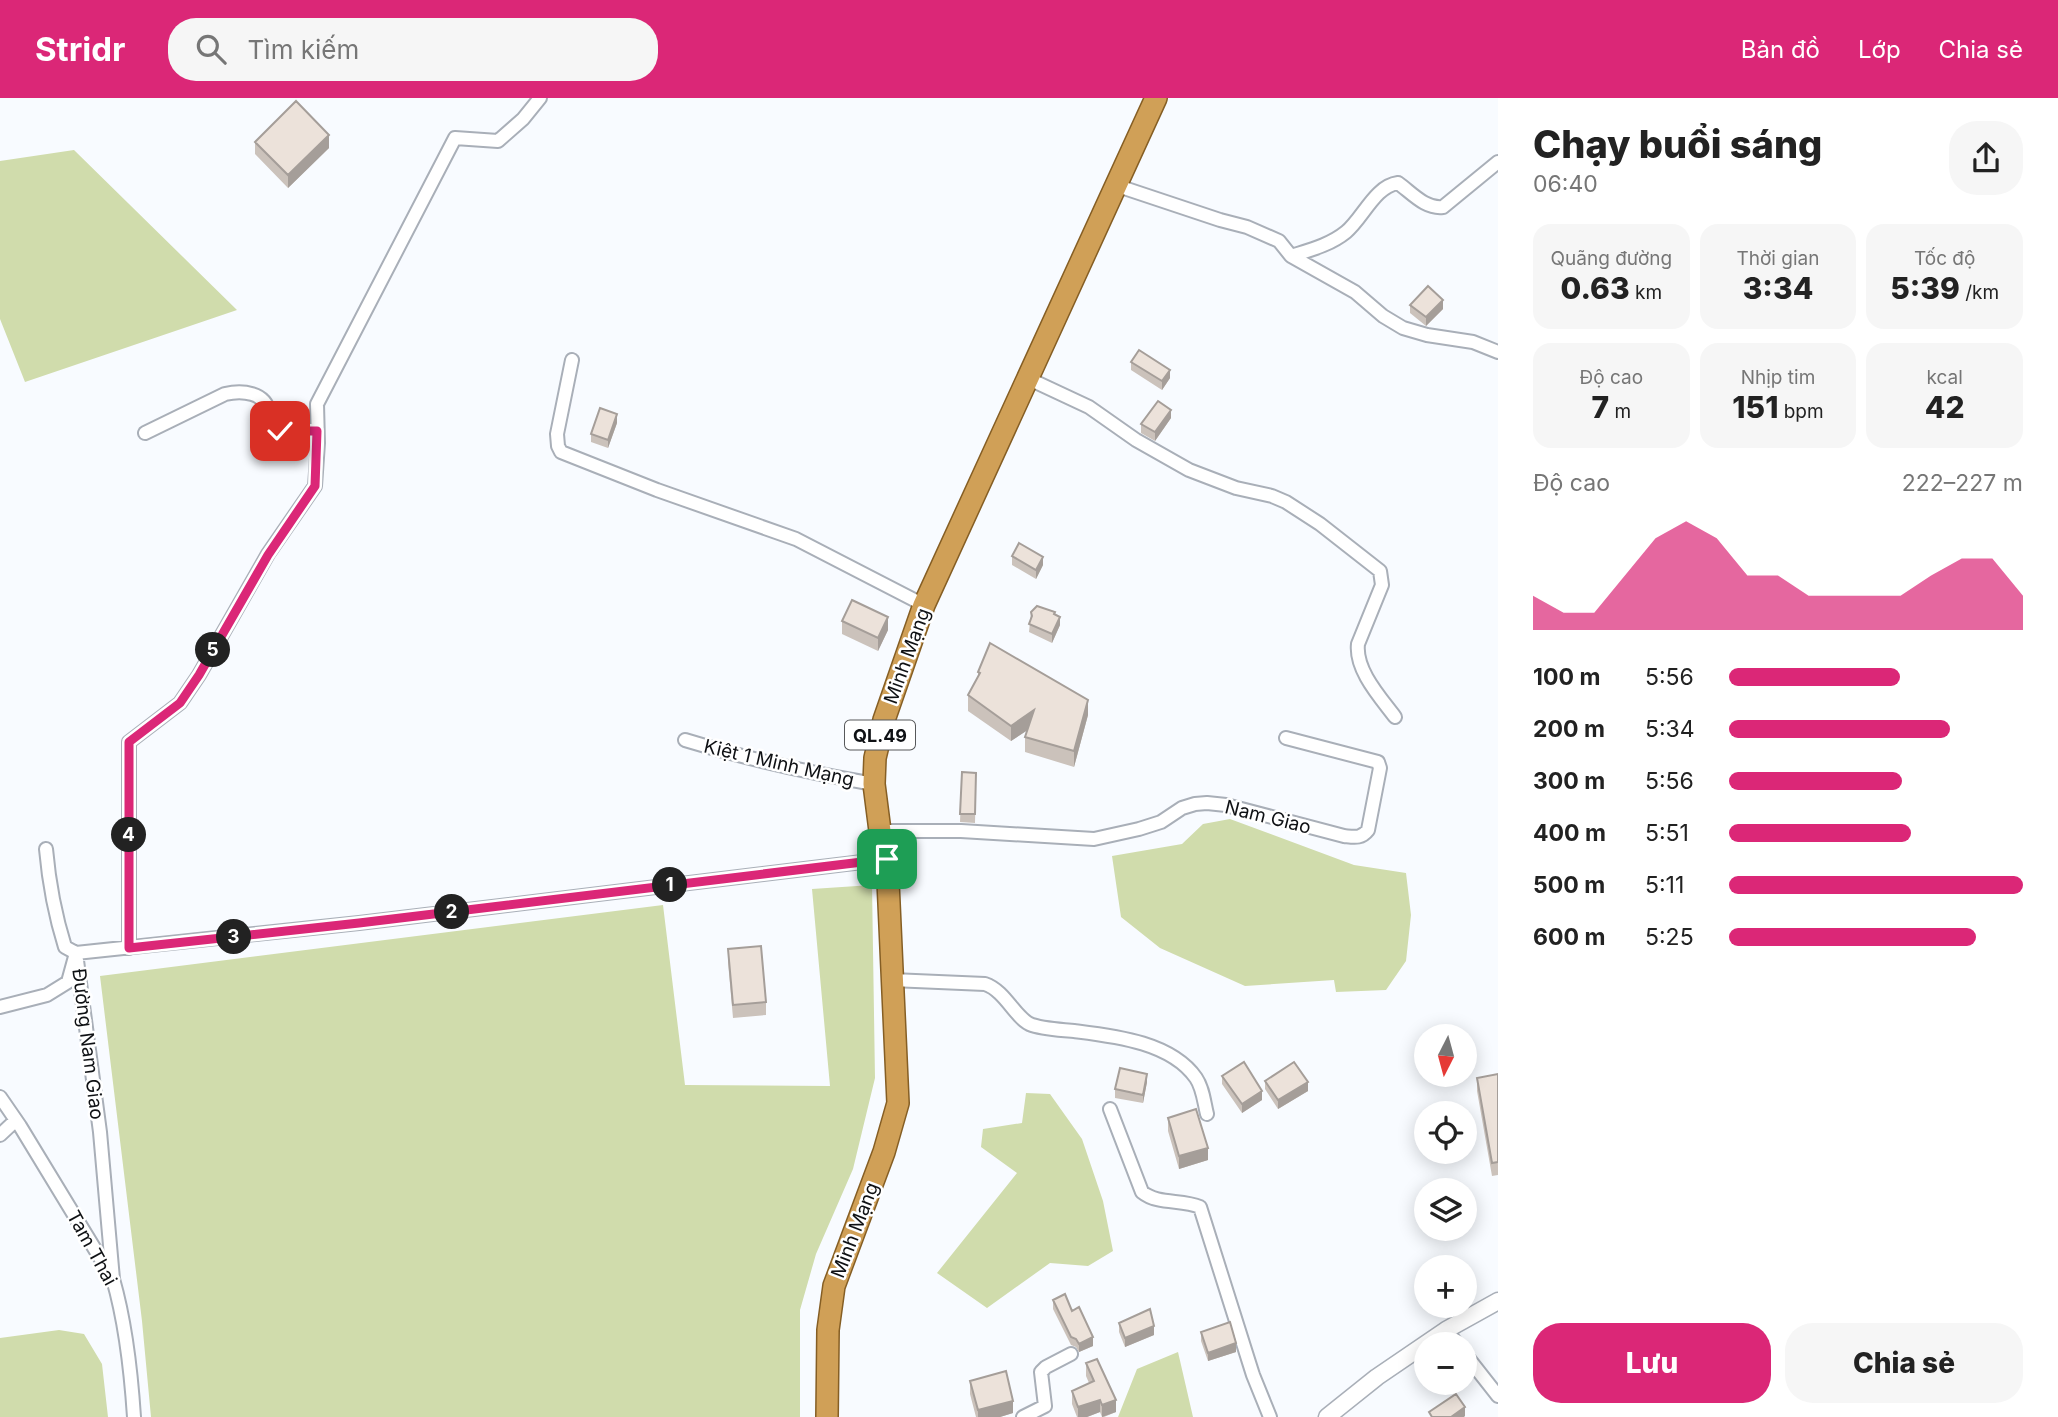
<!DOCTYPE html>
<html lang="vi">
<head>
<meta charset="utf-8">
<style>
	body { margin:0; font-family:Inter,sans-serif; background:#f6f6f6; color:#222; height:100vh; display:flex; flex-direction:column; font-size:26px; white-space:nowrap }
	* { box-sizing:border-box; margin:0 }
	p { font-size:23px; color:#767676 }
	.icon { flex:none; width:38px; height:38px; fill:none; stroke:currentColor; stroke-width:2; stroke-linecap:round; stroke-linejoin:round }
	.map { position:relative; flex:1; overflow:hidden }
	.sheet { display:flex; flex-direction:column; background:#fff; width:560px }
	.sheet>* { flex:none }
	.needle { width:46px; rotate:186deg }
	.tools { position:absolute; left:1414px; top:926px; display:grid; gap:14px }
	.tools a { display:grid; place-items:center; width:63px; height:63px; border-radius:50%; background:#fff; box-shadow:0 4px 18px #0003; font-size:35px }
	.pin { position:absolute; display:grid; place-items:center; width:60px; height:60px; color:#fff; margin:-30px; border-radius:14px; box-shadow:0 4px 10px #0006 }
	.km { position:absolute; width:35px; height:35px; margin:-18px; border-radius:50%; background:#222; color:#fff; font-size:19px; line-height:35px; text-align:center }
	.round { display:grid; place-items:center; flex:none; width:74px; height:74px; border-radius:28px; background:#f6f6f6 }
	.headline { display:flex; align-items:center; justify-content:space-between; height:119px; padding:0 35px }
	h1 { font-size:38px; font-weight:800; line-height:52px }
	.figures { display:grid; grid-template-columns:repeat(3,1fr); gap:10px; height:119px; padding:7px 35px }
	.figures div { display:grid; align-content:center; border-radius:18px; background:#f6f6f6; text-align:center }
	.figures b { font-size:30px; font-weight:800 }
	.figures small { font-size:19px; font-weight:400 }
	.figures p { font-size:19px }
	.chart { height:196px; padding:14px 35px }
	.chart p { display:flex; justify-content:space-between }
	.chart svg { width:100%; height:126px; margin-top:7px; fill:#db2777; opacity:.7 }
	.primary-button { display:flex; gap:14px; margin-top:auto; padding:14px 35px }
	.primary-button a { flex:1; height:80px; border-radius:28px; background:#db2777; color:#fff; font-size:28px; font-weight:800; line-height:80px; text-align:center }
	.primary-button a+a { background:#f6f6f6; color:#222 }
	ul { padding:0 35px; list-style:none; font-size:23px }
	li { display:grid; grid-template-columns:112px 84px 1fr; align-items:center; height:52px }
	li i { height:18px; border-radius:9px; background:#db2777 }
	header { display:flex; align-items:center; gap:42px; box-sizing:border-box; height:98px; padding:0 35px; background:#db2777; color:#fff }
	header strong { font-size:33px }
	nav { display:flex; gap:38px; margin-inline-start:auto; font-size:24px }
	.search { width:490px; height:63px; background:#f6f6f6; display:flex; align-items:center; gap:18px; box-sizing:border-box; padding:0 24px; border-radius:28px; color:#767676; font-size:26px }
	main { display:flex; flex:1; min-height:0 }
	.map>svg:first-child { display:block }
	.green { fill:#d0dcac }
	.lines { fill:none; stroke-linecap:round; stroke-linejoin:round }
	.minor-casing { stroke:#a9afb8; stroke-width:16 }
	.tertiary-casing { stroke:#a9afb8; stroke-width:19 }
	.trunk-casing { stroke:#855e24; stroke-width:24 }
	.minor { stroke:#fff; stroke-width:12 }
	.tertiary { stroke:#fff; stroke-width:16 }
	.trunk { stroke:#d0a057; stroke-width:21 }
	.wall { fill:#cbc2bb }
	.shaded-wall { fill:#a59e99 }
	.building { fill:#ece2da; stroke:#a59e99; stroke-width:2 }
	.route-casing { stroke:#fff; stroke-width:14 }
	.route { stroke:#db2777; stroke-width:9 }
	.labels { text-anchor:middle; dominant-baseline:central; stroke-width:5; stroke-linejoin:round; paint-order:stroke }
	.shield { fill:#fff; stroke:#57585a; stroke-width:2 }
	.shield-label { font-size:18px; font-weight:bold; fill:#0f1114 }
	.street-label { font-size:19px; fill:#0f1114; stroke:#fff }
</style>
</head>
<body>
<header>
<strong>Stridr</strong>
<div class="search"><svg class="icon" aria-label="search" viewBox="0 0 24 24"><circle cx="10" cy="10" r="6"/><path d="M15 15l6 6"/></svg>Tìm kiếm</div>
<nav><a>Bản đồ</a><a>Lớp</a><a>Chia sẻ</a></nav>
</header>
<main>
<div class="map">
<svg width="1498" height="1319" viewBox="0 0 1498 1319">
	<rect width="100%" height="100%" fill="#f8fbff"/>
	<path class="green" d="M74 52 237 212 25 284 0 221V63Z
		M1230 721 1354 767 1406 775 1411 817 1406 863 1386 892 1336 894 1334 882 1245 888 1160 850 1121 819 1112 758 1182 746 1203 726Z
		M872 787 875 980 853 1071 816 1156 800 1212V1319H151L142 1223 100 878 663 807 685 987 830 988 812 791Z
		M1026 995 1050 996 1082 1041 1103 1103 1113 1153 1088 1168 1050 1165 987 1210 937 1175 1017 1075 981 1049 983 1031 1022 1025Z
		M59 1232 84 1236 102 1266 108 1319H0V1240Z
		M1178 1254 1193 1319H1118L1137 1271Z"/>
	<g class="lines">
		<g class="minor-casing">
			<path id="minor" d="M1115 87 1220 122 1247 129 1279 143 1291 158 1355 194 1383 218 1403 230 1427 237 1473 244 1498 254
				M1291 158C1310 152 1330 147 1346 134 1363 120 1375 88 1398 85 1412 95 1425 111 1443 109L1498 64
				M572 262 557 336 558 348 561 354 657 392 796 441 924 507
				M1027 280 1089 309 1136 342 1189 372 1236 390 1272 398 1286 404 1320 426 1380 473 1382 487 1358 546C1355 572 1380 599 1395 619
				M145 335 225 296C242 292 266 294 269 315 270 321 268 326 274 330 284 338 306 334 317 333
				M685 642C747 661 810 675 874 686
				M880 733H961L1094 741 1139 731 1161 724 1182 710 1195 706 1207 705 1226 707 1344 738C1354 739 1361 741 1368 732L1380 670 1378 664 1286 640
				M129 850V644L180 605 199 577 268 456 315 388 318 345 317 306 455 40 498 43 523 21 540 0
				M892 882 985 886C1006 893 1016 922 1032 927 1045 931 1061 932 1074 933 1114 938 1171 944 1196 980 1203 990 1204 1004 1207 1016
				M0 909 47 897 68 884 76 855 65 849C55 817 49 785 46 751
				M0 999 20 1028 113 1181C126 1226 131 1273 134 1319
				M1110 1011 1142 1094C1158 1107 1182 1101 1200 1109L1253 1277 1270 1319
				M0 1037 16 1022
				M113 1181 100 1034 76 855 359 825 887 761
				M1446 1232 1457 1246
				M1465 1256 1498 1298
				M1023 1319 1045 1308 1041 1274 1046 1269 1071 1256"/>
		</g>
		<g class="tertiary-casing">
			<path id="tertiary" d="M1327 1319 1377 1279 1446 1232 1498 1203"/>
		</g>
		<g class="trunk-casing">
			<path id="trunk" d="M827 1319 828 1232 834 1188 884 1054 898 1005 887 761 880 733 874 686 875 660 884 622 924 507 1156 0"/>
		</g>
		<use href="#minor" class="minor"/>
		<use href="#tertiary" class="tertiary"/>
		<use href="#trunk" class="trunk"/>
	</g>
	<path class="wall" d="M255 44 329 50 288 90 255 56Z
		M1410 207 1443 211 1426 228 1410 215Z
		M1131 264 1170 280 1162 292 1131 272Z
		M1171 320 1155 343 1141 335V326Z
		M617 325 608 350 591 344V336Z
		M1012 458 1043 467 1036 481 1012 467Z
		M1031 514 1055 516 1060 527 1052 545 1029 534Z
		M842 523 888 532 878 553 842 536Z
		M978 574 1088 617 1074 669 1025 654V639L1027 632 1011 643 968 613V597L978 578Z
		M962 674 976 675 975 725 960 724Z
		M728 851 766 904V917L733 920 728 864Z
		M1498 976V1077L1492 1078 1477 993V980Z
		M1222 978 1262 1002 1242 1015 1222 986Z
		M1265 983 1308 993 1278 1011 1265 991Z
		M1147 984 1143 1005 1115 1000V991Z
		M1168 1020 1208 1062 1179 1071 1168 1033Z
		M1053 1202 1072 1213 1093 1248 1079 1254 1076 1249 1071 1247 1053 1211Z
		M1119 1225 1154 1237 1125 1249 1119 1234Z
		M1201 1234 1236 1254 1208 1263 1201 1243Z
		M1086 1265 1116 1314 1104 1319H1102L1100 1314 1087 1319H1077L1072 1306V1293L1089 1285 1086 1278Z
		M970 1283 1013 1315 1000 1319H976L970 1296Z"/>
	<path class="shaded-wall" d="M329 37V50L288 90V77Z
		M1443 202V211L1426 228V219Z
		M1170 272V280L1162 292V283Z
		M1171 312V320L1155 343V334Z
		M617 316V325L608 350V342Z
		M1043 459V467L1036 481V472Z
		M888 519V532L878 553V540Z
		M1060 519V527L1052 545V536Z
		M1088 602V617L1074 669V653Z
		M1034 612V628L1011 643V628Z
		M1147 976V984L1143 1005V997Z
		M1308 984V993L1278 1011V1002Z
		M1262 993V1002L1242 1015V1006Z
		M1208 1050V1062L1179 1071V1058Z
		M1154 1228V1237L1125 1249V1240Z
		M1093 1239V1248L1079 1254V1246Z
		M1236 1245V1254L1208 1263V1255Z
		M1100 1302V1314L1087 1319H1078V1309Z
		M1116 1302V1314L1102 1319V1307Z
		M1013 1303V1315L1000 1319H978V1312Z
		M1465 1309V1318L1464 1319H1451Z"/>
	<path class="building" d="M296 3 329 37 288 77 255 44Z
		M1428 188 1443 202 1426 219 1410 207Z
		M1139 252 1170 272 1162 283 1131 264Z
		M1158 303 1171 312 1155 334 1141 326Z
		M600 310 617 316 608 342 591 336Z
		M1019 445 1043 459 1036 472 1012 458Z
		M852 502 888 519 878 540 842 523Z
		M1037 508 1055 514 1054 516 1060 519 1052 536 1029 526 1032 518 1031 514Z
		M990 545 1088 602 1074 653 1025 639 1034 612 1011 628 968 597 980 575 978 574Z
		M962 674 976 675 975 716H960Z
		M761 848 766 904 733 907 728 851Z
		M1244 964 1262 993 1242 1006 1222 978Z
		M1294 964 1308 984 1278 1002 1265 983Z
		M1120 970 1147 976 1143 997 1115 991Z
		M1498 976V1064L1492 1065 1477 980Z
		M1196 1011 1208 1050 1179 1058 1168 1020Z
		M1065 1196 1072 1213 1079 1209 1093 1239 1079 1246 1076 1241 1071 1239 1053 1202Z
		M1150 1211 1154 1228 1125 1240 1119 1225Z
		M1230 1224 1236 1245 1208 1255 1201 1234Z
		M1097 1261 1116 1302 1102 1307 1100 1302 1078 1309 1072 1293 1094 1283 1086 1265Z
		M1006 1273 1013 1303 978 1312 970 1283Z
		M1456 1296 1465 1309 1451 1319H1432L1429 1314Z"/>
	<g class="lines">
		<g class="route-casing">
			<path id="route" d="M280 333H317L315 388 268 457 199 577 180 605 129 644V850L359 825 887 761"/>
		</g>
		<use href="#route" class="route"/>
	</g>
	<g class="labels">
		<rect class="shield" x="845" y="622.5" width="70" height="29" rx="5"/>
		<g class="shield-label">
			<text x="880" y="637">QL.49</text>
		</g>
		<g class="street-label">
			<text transform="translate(907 558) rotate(-70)">Minh Mạng</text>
			<text transform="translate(779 665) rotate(13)">Kiệt 1 Minh Mạng</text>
			<text transform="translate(1268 719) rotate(14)">Nam Giao</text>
			<text transform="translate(88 946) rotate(83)">Đường Nam Giao</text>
			<text transform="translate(855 1132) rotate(-69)">Minh Mạng</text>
			<text transform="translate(92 1150) rotate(61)">Tam Thai</text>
		</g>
	</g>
</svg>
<div class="tools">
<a><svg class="needle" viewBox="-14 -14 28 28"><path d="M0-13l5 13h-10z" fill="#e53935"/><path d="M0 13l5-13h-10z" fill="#767676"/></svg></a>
<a><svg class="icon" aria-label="locate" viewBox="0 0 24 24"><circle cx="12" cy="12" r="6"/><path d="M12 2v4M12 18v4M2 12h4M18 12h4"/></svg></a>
<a><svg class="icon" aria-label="layers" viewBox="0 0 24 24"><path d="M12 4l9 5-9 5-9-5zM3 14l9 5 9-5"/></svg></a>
<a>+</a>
<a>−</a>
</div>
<div class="pin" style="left:887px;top:761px;background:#1e9e55"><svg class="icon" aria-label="arrive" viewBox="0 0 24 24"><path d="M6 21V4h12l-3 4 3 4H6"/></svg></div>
<div class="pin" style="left:280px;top:333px;background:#d93025"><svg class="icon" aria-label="check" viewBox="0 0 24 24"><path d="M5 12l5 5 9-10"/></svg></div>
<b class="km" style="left:670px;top:787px">1</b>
<b class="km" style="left:452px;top:814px">2</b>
<b class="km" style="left:234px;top:839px">3</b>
<b class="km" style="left:129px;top:737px">4</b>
<b class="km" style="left:213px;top:552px">5</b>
</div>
<section class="sheet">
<div class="headline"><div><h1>Chạy buổi sáng</h1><p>06:40</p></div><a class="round"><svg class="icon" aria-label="share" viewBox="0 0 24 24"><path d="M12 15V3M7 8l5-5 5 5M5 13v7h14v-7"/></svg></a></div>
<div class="figures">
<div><p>Quãng đường</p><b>0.63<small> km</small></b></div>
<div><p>Thời gian</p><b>3:34</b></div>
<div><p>Tốc độ</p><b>5:39<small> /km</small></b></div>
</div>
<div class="figures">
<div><p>Độ cao</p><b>7<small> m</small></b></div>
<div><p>Nhịp tim</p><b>151<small> bpm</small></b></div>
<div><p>kcal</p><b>42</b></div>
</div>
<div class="chart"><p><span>Độ cao</span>222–227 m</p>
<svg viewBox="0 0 160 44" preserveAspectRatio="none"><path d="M0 44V32L10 38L20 38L30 25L40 12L50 6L60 12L70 25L80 25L90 32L100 32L110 32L120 32L130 25L140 19L150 19L160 32V44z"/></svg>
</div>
<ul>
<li><b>100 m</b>5:56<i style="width:58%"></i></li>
<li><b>200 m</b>5:34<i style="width:75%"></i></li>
<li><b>300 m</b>5:56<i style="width:59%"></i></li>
<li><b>400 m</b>5:51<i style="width:62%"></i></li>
<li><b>500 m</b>5:11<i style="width:100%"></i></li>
<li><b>600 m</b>5:25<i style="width:84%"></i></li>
</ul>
<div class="primary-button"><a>Lưu</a><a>Chia sẻ</a></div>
</section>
</main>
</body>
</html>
